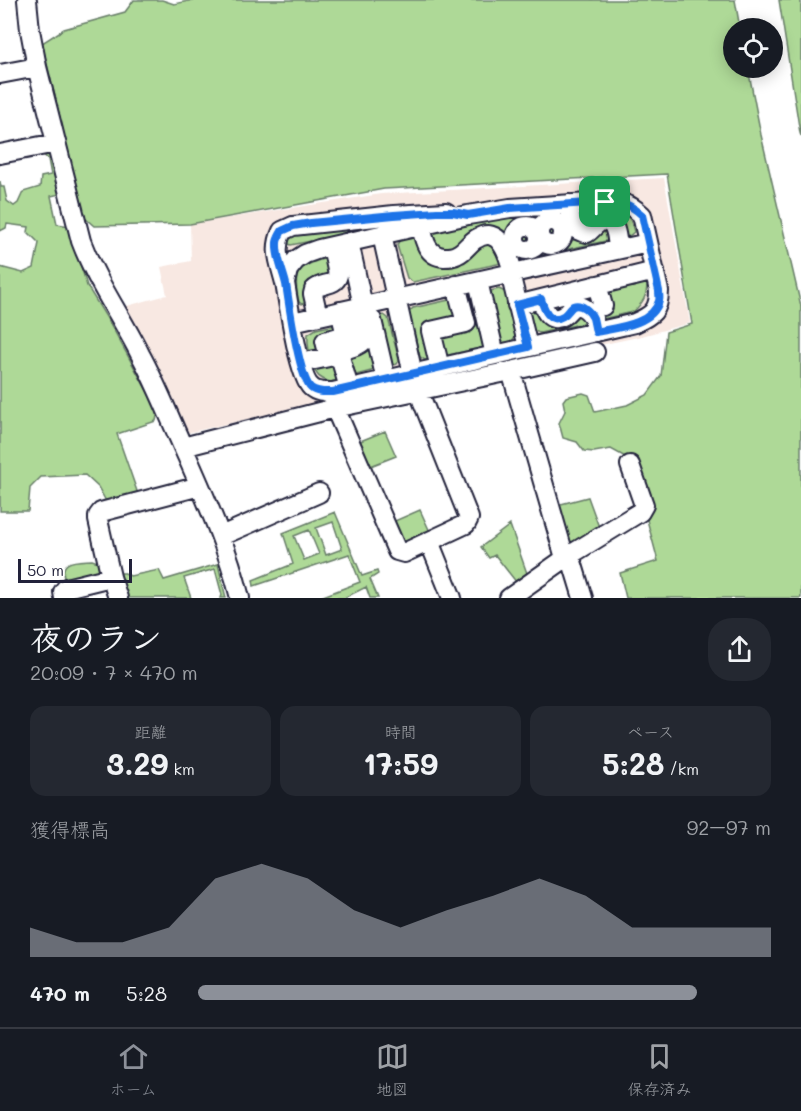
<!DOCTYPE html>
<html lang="ja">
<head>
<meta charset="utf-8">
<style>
	body { margin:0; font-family:Mali,"Klee One",sans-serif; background:#242831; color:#f1f3f6; height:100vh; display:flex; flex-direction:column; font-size:22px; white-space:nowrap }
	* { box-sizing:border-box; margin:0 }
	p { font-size:20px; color:#9ea1a6 }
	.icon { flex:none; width:33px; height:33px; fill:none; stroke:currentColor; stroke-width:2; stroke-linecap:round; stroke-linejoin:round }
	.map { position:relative; height:598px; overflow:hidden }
	.panel { display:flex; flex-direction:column; background:#171b24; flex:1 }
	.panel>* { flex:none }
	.fabs { position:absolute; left:723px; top:18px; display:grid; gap:12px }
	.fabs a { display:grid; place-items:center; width:60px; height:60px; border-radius:50%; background:#171b24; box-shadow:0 3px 15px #0003; font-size:30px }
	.scale { position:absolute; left:18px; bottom:15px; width:114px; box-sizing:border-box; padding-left:6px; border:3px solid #22223b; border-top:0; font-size:16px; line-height:21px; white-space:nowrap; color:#22223b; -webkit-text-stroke:4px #fff; paint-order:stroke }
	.pin { position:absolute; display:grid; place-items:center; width:51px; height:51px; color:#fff; margin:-26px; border-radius:12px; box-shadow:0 3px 9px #0006 }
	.round { display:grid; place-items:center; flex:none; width:63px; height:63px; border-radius:24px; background:#242831 }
	.headline { display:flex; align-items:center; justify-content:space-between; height:102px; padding:0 30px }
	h1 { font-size:33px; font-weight:700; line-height:45px }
	.figures { display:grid; grid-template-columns:repeat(3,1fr); gap:9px; height:102px; padding:6px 30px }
	.figures div { display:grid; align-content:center; border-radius:15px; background:#242831; text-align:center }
	.figures b { font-size:30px; font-weight:700 }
	.figures small { font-size:16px; font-weight:400 }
	.figures p { font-size:16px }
	.chart { height:168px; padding:12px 30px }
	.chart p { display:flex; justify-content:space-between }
	.chart svg { width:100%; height:108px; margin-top:6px; fill:#8c9099; opacity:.7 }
	ul { padding:0 30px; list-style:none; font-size:20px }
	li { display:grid; grid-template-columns:96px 72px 1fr; align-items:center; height:45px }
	li i { height:15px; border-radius:8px; background:#8c9099 }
	.menu { display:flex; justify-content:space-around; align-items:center; height:84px; border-top:2px solid #363941; background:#171b24; font-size:16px; color:#9ea1a6 }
	.menu a { display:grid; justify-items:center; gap:3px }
	.menu .selected { color:#8c9099 }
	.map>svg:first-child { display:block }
	.built { fill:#f8e8e2 }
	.green { fill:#aed997; stroke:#687e69; stroke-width:1.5; fill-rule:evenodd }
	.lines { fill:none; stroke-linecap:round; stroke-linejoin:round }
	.minor-casing { stroke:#22223b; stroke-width:22 }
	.minor { stroke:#fff; stroke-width:18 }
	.route-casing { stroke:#fff; stroke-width:12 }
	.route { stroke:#1a73e8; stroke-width:8 }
</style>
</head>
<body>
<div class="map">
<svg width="801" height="598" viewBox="0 0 801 598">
	<rect width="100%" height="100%" fill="#fff"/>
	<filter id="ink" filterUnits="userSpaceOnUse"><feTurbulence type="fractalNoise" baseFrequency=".0167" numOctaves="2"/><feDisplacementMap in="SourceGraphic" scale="12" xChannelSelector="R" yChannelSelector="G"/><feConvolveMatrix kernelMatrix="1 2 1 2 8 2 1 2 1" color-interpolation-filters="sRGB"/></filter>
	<g filter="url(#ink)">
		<path class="built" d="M664 178 690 323 638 337 429 381 279 416 270 414 187 433 184 432 123 307 167 295 161 267 191 261 190 224 381 194Z"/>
		<path class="green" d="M134 0H162L174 4 193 0H735L740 28H734V68H748L761 135 801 306V598H626L620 573 658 561 631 460 611 449 594 452 584 451 577 442 563 438 559 423 565 411 563 401 566 397 583 393 589 395 595 412 627 405 647 395 661 376 666 332 692 324 667 174 384 189 190 224 94 226 84 217 42 43 64 29 125 12Z
			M779 0H801V136L800 133Z
			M42 151 50 156 60 194 51 196 57 224 69 226 87 286 111 325 158 411 156 421 117 434 139 497 107 503 98 487 85 475 41 477 30 488 28 511H0V267L23 273 34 268 39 243 28 232 29 227 7 224 6 228 0 231V181L1 187H4L7 201 14 206 18 203 23 192 40 187 41 177 51 175 48 159 41 153Z
			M619 212C631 216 631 221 634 232L629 236 413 282 407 278 397 245 401 238 519 215Z
			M360 228 361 231 291 245 289 244V240L295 235Z
			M327 258 330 275C307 280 311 280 307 302L302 304 299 302C292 272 297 266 327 258Z
			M641 280 647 283C647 296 643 303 633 312L540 333 534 331 528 311Z
			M499 289 505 292 516 335 512 341 425 360 420 357 409 312 413 308Z
			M384 315 388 318 399 360 397 364 330 382C325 380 320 379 317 374 311 366 307 344 308 334L316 329Z
			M385 431 396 456 368 467 358 442Z
			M588 497 600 530 575 547 568 545 557 505Z
			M420 510 431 534 404 547 390 523Z
			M335 512 362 576 377 571 378 574 370 579 378 598H370L366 587 344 598H318L360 582 349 554 254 586 253 580 293 564 283 533ZM333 522 342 549 326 555 316 528ZM309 530 319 554 304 560 294 536Z
			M510 525 529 579 517 583 495 555 489 558 481 547Z
			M92 560 98 562 102 575 65 582C58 559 75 561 92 560Z
			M218 564 226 598H221L222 595 215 569 184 578 191 598H123L117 579 119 573H125L130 576 159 570 164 580Z"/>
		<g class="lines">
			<g class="minor-casing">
				<path id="minor" d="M27 0 30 30 37 67 81 241C96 281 121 316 140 354 156 383 168 414 182 445 204 495 227 545 240 598
					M0 74 37 67
					M0 154 56 143
					M605 202C622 202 629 203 642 215L659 291C659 311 652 315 635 323L333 392C326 392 317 393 311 387 299 377 288 301 285 283L288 270 296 260 305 254 319 249 468 215 510 208Z
					M569 204C571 219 569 231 587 233 592 230 597 222 603 221 617 219 617 240 618 249
					M539 233a12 12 0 1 1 24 0a12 12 0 1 1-24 0Z
					M421 226C424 240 427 256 444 257 449 257 454 257 458 254 465 251 469 243 476 239 500 224 509 256 513 273
					M515 238a12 12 0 1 1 24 0a12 12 0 1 1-24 0Z
					M382 235 413 374
					M349 242 363 306
					M510 273 528 347
					M478 281 495 355
					M285 283C280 263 273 250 282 231L293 226 394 215 446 212
					M597 285 603 306
					M541 299C544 309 549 324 563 316 567 314 569 309 573 307 581 303 590 311 593 318 594 322 595 327 596 332
					M517 305 655 271
					M318 316 313 294 314 290C321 282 335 287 338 275L332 246
					M372 320 386 380
					M292 322 648 243
					M301 363 329 357 325 341 346 335 340 311
					M440 368 431 331 466 323 456 285
					M511 371 565 558
					M349 388 340 357C344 345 357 350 364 340L357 307
					M335 408 397 551 404 553 466 524 469 518 418 390
					M183 447 335 408 511 371 595 352
					M221 536 319 493
					M429 541 452 598
					M570 555 583 598
					M64 598 63 592 66 588 111 577
					M118 598 111 577 98 520V516L101 512 200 486
					M509 598 570 555 640 512 644 505 630 465"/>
			</g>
			<use href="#minor" class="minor"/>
		</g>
	</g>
	<g class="lines" filter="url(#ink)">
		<g class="route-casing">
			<path id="route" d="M605 202C622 202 629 203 642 215L659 291C659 295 660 298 659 301 653 325 615 328 596 332 595 328 594 322 593 318 590 311 581 303 573 306 569 309 567 314 563 316 549 324 544 309 541 299L517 305 528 347 333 392C326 392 317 393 311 388 299 378 289 303 286 284 283 271 276 257 277 243 277 239 280 235 282 231L293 226 311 223 394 215 437 212H453L468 215 510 208Z"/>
		</g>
		<use href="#route" class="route"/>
	</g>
</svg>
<div class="fabs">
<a><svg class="icon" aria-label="locate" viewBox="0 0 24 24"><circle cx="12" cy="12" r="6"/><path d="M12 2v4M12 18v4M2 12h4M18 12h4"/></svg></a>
</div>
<div class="scale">50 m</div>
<div class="pin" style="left:605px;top:202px;background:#1e9e55"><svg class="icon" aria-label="arrive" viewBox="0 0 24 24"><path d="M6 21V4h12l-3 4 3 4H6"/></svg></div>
</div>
<section class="panel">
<div class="headline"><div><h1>夜のラン</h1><p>20:09 · 7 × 470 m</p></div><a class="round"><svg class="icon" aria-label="share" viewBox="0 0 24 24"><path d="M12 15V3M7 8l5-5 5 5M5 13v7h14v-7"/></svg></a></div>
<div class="figures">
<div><p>距離</p><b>3.29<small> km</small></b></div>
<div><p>時間</p><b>17:59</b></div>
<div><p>ペース</p><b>5:28<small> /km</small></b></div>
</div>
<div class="chart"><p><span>獲得標高</span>92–97 m</p>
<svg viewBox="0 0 160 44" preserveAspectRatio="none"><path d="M0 44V32L10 38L20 38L30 32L40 12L50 6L60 12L70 25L80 32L90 25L100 19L110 12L120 19L130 32L140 32L150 32L160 32V44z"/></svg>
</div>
<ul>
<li><b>470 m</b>5:28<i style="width:87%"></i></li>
</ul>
</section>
<nav class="menu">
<a class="selected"><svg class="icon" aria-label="home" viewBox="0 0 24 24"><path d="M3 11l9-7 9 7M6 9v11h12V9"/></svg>ホーム</a>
<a><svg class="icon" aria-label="map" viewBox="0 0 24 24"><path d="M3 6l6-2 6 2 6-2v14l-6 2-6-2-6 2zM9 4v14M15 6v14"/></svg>地図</a>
<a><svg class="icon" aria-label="saved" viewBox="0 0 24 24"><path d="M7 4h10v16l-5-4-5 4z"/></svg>保存済み</a>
</nav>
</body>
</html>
